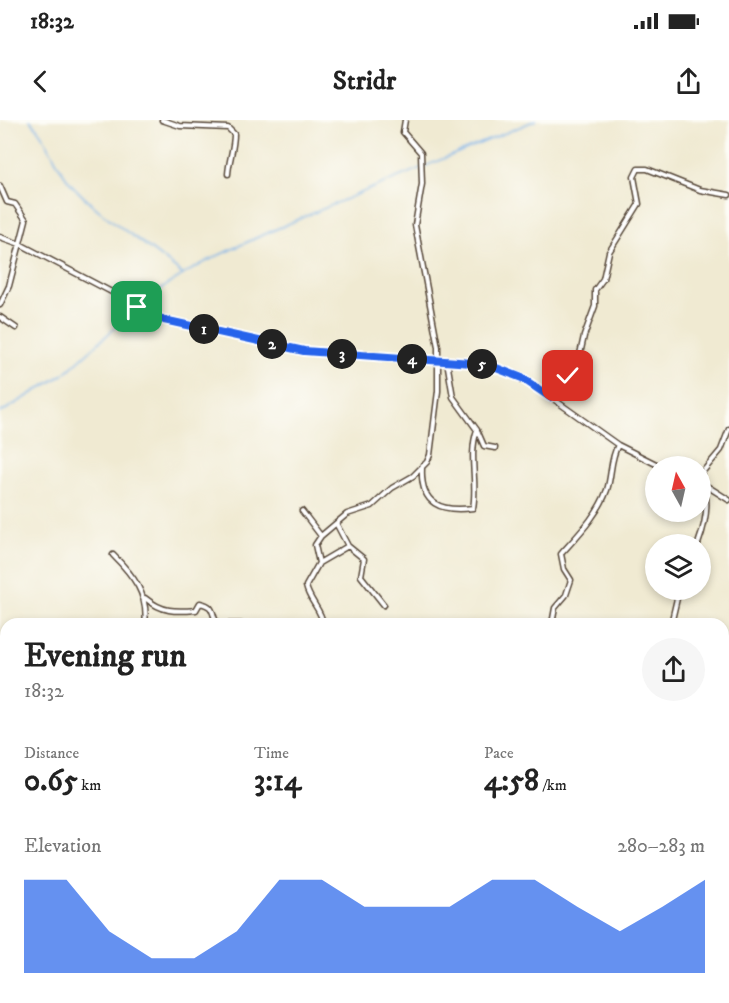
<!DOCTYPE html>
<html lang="en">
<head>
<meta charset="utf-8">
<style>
	body { margin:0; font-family:"IM FELL DW Pica",serif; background:#f6f6f6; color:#222; height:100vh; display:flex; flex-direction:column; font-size:22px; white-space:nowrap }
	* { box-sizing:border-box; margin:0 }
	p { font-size:20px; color:#767676 }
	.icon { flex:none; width:33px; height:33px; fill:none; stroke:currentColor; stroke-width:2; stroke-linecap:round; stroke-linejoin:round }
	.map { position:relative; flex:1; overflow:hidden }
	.side { position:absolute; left:0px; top:498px; width:729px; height:386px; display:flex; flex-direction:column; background:#fff; border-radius:18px 18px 0 0; box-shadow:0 3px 9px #0003 }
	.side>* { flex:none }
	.needle { width:39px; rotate:352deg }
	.controls { position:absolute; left:645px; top:336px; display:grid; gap:12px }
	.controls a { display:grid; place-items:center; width:66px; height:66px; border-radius:50%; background:#fff; box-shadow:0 3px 9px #0003; font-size:30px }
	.pin { position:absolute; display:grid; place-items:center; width:51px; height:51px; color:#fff; margin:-26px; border-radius:12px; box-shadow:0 3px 9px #0006 }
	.km { position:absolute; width:30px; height:30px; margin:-15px; border-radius:50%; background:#222; color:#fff; font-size:16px; line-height:30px; text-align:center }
	.round { display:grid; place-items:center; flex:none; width:63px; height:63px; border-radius:32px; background:#f6f6f6 }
	.headline { display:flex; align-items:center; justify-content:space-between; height:102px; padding:0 24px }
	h1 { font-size:33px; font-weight:800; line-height:45px }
	.stats { display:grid; grid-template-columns:repeat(3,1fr); gap:9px; height:102px; padding:6px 24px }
	.stats div { display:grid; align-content:center }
	.stats b { font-size:30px; font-weight:800 }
	.stats small { font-size:16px; font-weight:400 }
	.stats p { font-size:16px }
	.chart { height:168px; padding:12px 24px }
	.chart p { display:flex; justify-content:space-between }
	.chart svg { width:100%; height:108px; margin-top:6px; fill:#2563eb; opacity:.7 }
	.status { display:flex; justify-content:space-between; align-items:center; height:42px; padding:0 30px; background:#fff; direction:ltr }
	.status svg { height:16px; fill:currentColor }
	header { display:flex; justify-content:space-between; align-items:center; height:78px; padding:0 24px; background:#fff; font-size:27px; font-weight:800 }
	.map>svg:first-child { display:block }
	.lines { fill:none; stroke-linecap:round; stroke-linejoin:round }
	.stream { stroke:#78b1e9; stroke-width:1.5 }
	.street-casing { stroke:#564739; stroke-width:7 }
	.street { stroke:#fff; stroke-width:4 }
	.route-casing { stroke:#fff; stroke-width:12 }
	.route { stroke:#2563eb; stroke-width:8 }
</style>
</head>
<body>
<div class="status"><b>18:32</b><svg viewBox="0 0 49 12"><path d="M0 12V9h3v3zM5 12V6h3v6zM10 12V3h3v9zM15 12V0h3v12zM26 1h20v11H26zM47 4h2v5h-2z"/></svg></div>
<header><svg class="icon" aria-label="back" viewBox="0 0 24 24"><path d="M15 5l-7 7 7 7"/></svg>Stridr<svg class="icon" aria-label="share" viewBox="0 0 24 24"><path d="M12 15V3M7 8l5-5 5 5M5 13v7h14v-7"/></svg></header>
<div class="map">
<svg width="729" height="883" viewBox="0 0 729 883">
	<rect width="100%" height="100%" fill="#fdfcf7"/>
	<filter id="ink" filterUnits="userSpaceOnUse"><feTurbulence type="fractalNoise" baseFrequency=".0167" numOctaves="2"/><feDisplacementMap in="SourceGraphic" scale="12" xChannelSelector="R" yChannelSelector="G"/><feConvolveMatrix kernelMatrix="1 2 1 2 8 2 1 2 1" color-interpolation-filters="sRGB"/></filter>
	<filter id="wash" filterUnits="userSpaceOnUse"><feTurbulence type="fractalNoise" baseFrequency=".008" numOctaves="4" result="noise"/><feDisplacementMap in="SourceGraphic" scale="24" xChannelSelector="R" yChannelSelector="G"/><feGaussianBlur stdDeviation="1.35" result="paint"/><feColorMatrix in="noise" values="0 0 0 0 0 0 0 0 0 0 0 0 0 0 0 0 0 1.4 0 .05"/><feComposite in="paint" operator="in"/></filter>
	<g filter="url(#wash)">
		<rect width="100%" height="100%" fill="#f0ead2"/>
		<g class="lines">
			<path class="stream" d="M30 0C49 19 55 46 72 65 105 101 147 123 183 155
				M141 185C183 148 238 126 288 104 370 68 454 35 536 0
				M0 293 64 254 137 188"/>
		</g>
	</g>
	<g filter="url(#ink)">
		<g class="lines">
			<g class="street-casing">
				<path id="street" d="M162 0 180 6 228 8 234 14C234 28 229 40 228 54
					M0 66 7 82 15 84 26 100 9 166 0 185
					M0 117 20 124 163 199 304 231 471 242 504 250 538 268 618 325 660 346
					M0 197 16 208
					M550 277 577 248 584 216 595 186V170L603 159 609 132 639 84 634 57 638 49H647L700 70 729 75
					M477 310 484 326 495 328
					M422 348C420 385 441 392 473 388 478 362 468 336 477 310L453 277 447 241
					M700 355 721 330 729 309
					M702 363 729 380
					M302 391 321 416 315 425 319 443 306 466C309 481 322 490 323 504
					M337 405 348 426
					M321 416 347 394 372 386 392 368 413 356 427 342 430 335 438 271V227L415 105 422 64 421 33 403 12 405 0
					M698 424C705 405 711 382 702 363
					M113 435C133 455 149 475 145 504
					M319 443 348 426 364 439 361 456 384 485
					M145 478C162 492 175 492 196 490L200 483C215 486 211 492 217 504
					M221 504H241
					M552 504 555 488 566 475 571 460 564 449 561 434C578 415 598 395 607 370 612 355 610 339 618 325
					M671 504 679 470
					M0 605H6
					M723 625 729 632
					M0 669 6 674
					M0 696 6 678
					M723 705 729 698
					M723 811 729 809
					M0 835 6 834
					M0 859 6 858
					M331 878 332 883
					M344 878 348 883"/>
			</g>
			<use href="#street" class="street"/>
		</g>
	</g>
	<g class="lines" filter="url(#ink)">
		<g class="route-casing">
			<path id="route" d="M137 187 164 200 304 231 486 244 522 258 550 277 568 256"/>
		</g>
		<use href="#route" class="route"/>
	</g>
</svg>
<div class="controls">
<a><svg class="needle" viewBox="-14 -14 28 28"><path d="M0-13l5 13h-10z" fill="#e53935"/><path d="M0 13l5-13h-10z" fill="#767676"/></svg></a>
<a><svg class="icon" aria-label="layers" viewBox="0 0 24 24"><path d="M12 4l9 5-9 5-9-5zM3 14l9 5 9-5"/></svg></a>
</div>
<div class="pin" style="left:137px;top:187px;background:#1e9e55"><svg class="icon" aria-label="arrive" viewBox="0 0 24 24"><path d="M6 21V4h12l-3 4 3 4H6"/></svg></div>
<div class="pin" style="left:568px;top:256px;background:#d93025"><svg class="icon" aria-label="check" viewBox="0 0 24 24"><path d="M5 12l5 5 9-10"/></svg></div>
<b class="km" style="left:204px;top:209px">1</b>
<b class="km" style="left:272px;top:224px">2</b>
<b class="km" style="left:342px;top:234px">3</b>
<b class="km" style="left:412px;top:239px">4</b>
<b class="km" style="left:482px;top:244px">5</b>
<section class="side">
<div class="headline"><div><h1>Evening run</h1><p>18:32</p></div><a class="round"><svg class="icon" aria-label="share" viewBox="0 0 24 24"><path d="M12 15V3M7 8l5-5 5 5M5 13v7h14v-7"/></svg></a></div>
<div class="stats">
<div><p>Distance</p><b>0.65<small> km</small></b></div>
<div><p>Time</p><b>3:14</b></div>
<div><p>Pace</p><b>4:58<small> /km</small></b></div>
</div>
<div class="chart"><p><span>Elevation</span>280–283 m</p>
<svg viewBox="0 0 160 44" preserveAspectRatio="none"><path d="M0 44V6L10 6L20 27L30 38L40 38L50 27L60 6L70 6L80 17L90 17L100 17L110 6L120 6L130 17L140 27L150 17L160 6V44z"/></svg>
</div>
</section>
</div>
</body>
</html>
